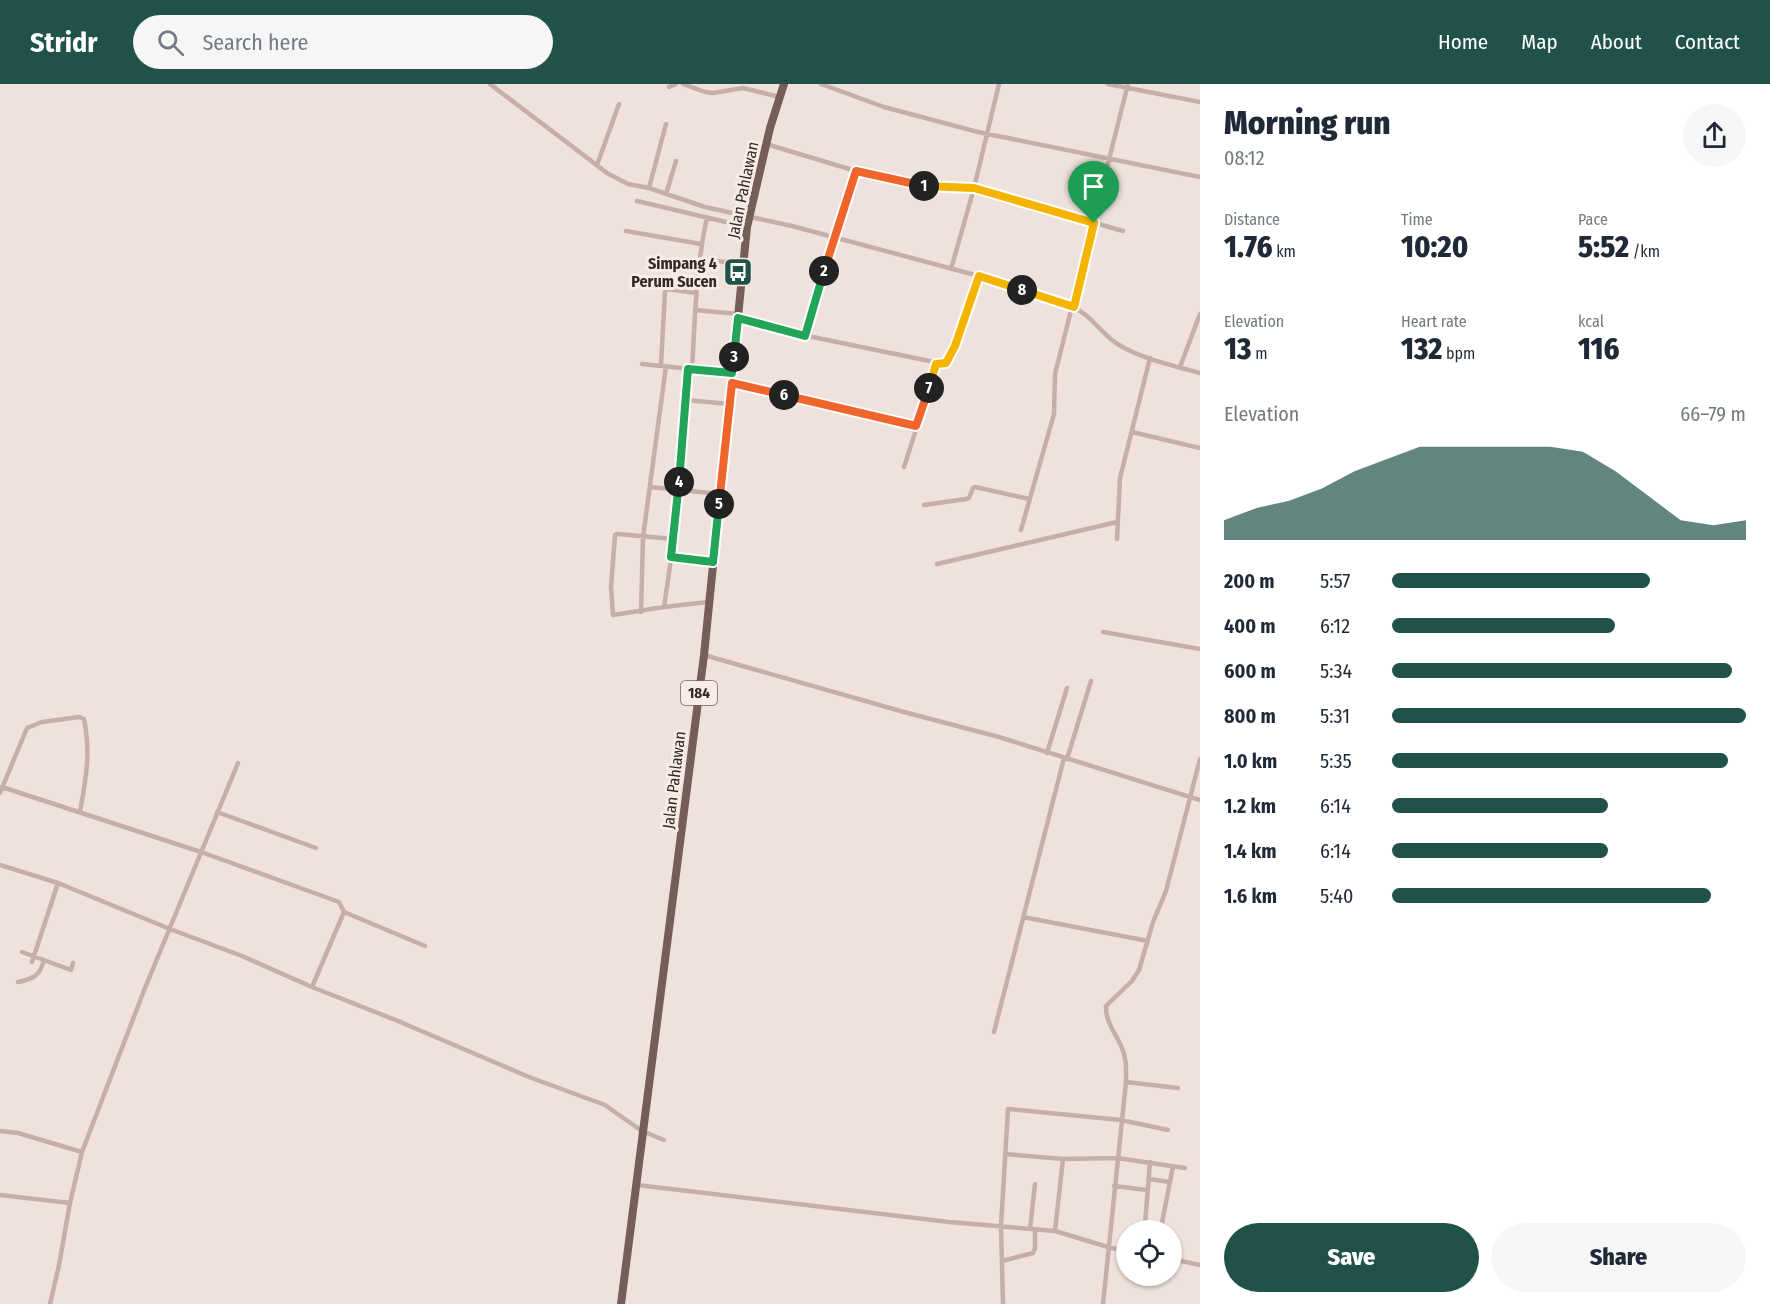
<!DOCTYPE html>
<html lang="en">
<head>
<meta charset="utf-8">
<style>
	body { margin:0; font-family:"Fira Sans Condensed",sans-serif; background:#f6f6f7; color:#1f2937; height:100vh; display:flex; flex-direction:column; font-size:22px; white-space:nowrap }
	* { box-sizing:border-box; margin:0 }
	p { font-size:20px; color:#747a83 }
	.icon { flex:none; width:33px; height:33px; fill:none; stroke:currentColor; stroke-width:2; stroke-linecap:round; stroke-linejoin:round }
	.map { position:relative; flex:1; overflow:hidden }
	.sheet { display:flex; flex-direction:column; background:#fff; width:570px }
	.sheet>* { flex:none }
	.buttons { position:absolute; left:1116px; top:1136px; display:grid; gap:12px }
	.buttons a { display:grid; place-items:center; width:66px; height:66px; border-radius:50%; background:#fff; box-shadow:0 2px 4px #0004; font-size:30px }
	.pin { position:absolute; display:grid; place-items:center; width:51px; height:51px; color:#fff; margin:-62px -26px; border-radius:50% 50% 50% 0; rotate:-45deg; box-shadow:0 0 6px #0007 }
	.pin .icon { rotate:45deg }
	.km { position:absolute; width:30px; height:30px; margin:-15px; border-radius:50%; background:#222; color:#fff; font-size:16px; line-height:30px; text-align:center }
	.round { display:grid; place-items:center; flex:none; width:63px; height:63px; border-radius:32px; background:#f6f6f7 }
	.overview { display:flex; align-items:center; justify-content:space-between; height:102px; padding:0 24px }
	h1 { font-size:33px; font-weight:800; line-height:45px }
	.metrics { display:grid; grid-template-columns:repeat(3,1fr); gap:9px; height:102px; padding:6px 24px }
	.metrics div { display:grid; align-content:center }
	.metrics b { font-size:30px; font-weight:800 }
	.metrics small { font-size:16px; font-weight:400 }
	.metrics p { font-size:16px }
	.chart { height:168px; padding:12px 24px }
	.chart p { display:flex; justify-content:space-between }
	.chart svg { width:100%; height:108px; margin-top:6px; fill:#21524a; opacity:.7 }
	.cta { display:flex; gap:12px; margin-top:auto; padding:12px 24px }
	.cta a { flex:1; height:69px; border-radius:36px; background:#21524a; color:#fff; font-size:24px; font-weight:800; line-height:69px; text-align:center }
	.cta a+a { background:#f6f6f7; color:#1f2937 }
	ul { padding:0 24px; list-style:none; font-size:20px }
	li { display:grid; grid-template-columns:96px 72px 1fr; align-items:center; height:45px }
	li i { height:15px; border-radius:8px; background:#21524a }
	header { display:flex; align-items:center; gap:36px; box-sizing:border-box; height:84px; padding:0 30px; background:#21524a; color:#fff }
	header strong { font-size:28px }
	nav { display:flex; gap:33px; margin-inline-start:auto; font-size:21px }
	.search { width:420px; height:54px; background:#f6f6f7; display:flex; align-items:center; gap:15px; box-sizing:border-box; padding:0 21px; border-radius:33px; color:#747a83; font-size:22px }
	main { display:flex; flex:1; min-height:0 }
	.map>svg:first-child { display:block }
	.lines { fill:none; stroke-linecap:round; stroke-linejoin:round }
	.street { stroke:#c6afa8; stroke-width:4.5 }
	.primary { stroke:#755d5a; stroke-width:8 }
	.split-1-casing { stroke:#fff; stroke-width:12 }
	.split-2-casing { stroke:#fff; stroke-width:12 }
	.split-3-casing { stroke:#fff; stroke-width:12 }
	.split-4-casing { stroke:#fff; stroke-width:12 }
	.split-5-casing { stroke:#fff; stroke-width:12 }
	.split-6-casing { stroke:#fff; stroke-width:12 }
	.split-7-casing { stroke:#fff; stroke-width:12 }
	.split-8-casing { stroke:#fff; stroke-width:12 }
	.split-9-casing { stroke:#fff; stroke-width:12 }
	.split-1 { stroke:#f5b400; stroke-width:8 }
	.split-2 { stroke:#f0652b; stroke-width:8 }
	.split-3 { stroke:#22a559; stroke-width:8 }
	.split-4 { stroke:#22a559; stroke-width:8 }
	.split-5 { stroke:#22a559; stroke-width:8 }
	.split-6 { stroke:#f0652b; stroke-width:8 }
	.split-7 { stroke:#f0652b; stroke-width:8 }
	.split-8 { stroke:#f5b400; stroke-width:8 }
	.split-9 { stroke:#f5b400; stroke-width:8 }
	.labels { text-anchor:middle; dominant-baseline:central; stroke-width:6; stroke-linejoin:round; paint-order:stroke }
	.shield { fill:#f8ece7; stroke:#6f6461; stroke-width:1.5 }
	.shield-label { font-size:15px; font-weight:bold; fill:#342928 }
	.street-label { font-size:16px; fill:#342928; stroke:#f8ece7 }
	.poi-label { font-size:16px; font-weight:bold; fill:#342928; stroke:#f8ece7; text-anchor:end }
</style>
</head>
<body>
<header>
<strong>Stridr</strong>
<div class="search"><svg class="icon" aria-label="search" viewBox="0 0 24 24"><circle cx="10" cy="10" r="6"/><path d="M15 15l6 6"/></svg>Search here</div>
<nav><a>Home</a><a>Map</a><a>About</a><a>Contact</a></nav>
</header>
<main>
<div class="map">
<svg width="1200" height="1220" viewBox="0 0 1200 1220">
	<rect width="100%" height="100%" fill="#efe1db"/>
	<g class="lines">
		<path class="street" d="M490 0 607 89 628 100 649 104 705 123 792 142 979 192 1069 221C1090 230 1096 243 1112 256 1133 273 1174 282 1200 289
			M683 0 705 8 713 9 743 4 780 13
			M821 0 884 23 978 48 1200 93
			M1108 0 1200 18
			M669 3 676 0
			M766 60 856 87 905 99 944 103 974 104 1123 147
			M597 81 619 20
			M649 104 666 40
			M666 110 676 77
			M637 117 747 143
			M626 147 701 160
			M700 175 742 180
			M951 185 974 104 999 0
			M695 226 738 230
			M738 234 798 250 944 280C958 269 972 212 979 192
			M805 252 856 87
			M642 280 732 289
			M661 281 665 207 667 205 696 209
			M1180 283 1200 230
			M688 285 674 455 664 523 708 518
			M692 285C695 234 696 183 707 133
			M732 299 765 305 825 322 916 342
			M685 316 730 320
			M1132 348 1200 364
			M904 383 932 296 936 280
			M650 403 720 410
			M924 421 966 415 969 414 973 404 975 403 1029 415
			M1021 446 1054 330 1055 290 1128 0
			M1117 455 1120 394 1150 274
			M671 473 713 478
			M937 480 1117 438
			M664 523 613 531 611 503 615 451 618 450 674 455
			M641 528 643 453 666 282
			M1103 548 1200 565
			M704 571 904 628 999 653 1200 716
			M1047 669 1067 604
			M1067 675 1091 597
			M2 703 201 768 339 818 344 828 312 903
			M0 709 27 644 42 638 79 633 84 635C91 671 86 693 80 728
			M217 728 316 764
			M0 781 58 799 170 845 242 872 312 903 398 937 529 993 605 1021 642 1047 664 1056
			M344 828 425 862
			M1023 833 1148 857
			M22 868 71 886 73 879
			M32 878 58 799
			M18 898C33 895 40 892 44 876
			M994 948 1064 674
			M1126 998 1178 1004
			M0 1047 18 1049 82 1068
			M1005 1070 1063 1075 1117 1074 1185 1084
			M1149 1095 1170 1098
			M637 1101 949 1138 1055 1147 1108 1163 1126 1167
			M1114 1102 1147 1106
			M0 1111 70 1119
			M1145 1140 1150 1078
			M1030 1145 1035 1100
			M1143 1146 1145 1140 1158 1141 1162 1139 1173 1082
			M1055 1147 1063 1075
			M1172 1175 1200 1181
			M1002 1177 1033 1169 1035 1164V1145
			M50 1220 59 1181 70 1119 82 1068 145 904 238 679
			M1003 1220 1001 1142 1008 1025 1121 1036 1168 1046
			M1103 1220 1126 998C1126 986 1127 975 1122 964 1116 950 1105 937 1106 922L1132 897 1139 886 1153 838 1166 807 1200 675"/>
		<path class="primary" d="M621 1220 704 571 747 143 770 44 784 0"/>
	</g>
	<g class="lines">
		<g class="split-1-casing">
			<path id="split-1" d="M924 102 974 104 1094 139"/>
		</g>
		<g class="split-2-casing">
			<path id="split-2" d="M824 187 856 87 924 102"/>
		</g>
		<g class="split-3-casing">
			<path id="split-3" d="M734 273 738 234 805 252 824 187"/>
		</g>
		<g class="split-4-casing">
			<path id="split-4" d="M679 398 688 285 732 289 734 273"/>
		</g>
		<g class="split-5-casing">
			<path id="split-5" d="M679 398 671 473 713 478 719 420"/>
		</g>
		<g class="split-6-casing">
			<path id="split-6" d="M719 420 732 299 784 311"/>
		</g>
		<g class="split-7-casing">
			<path id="split-7" d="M784 311 916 342 929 304"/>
		</g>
		<g class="split-8-casing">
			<path id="split-8" d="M929 304 936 280 946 279 955 262 979 192 1022 206"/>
		</g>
		<g class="split-9-casing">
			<path id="split-9" d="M1022 206 1074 223 1094 139"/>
		</g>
		<use href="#split-1" class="split-1"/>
		<use href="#split-2" class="split-2"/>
		<use href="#split-3" class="split-3"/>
		<use href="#split-4" class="split-4"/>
		<use href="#split-5" class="split-5"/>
		<use href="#split-6" class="split-6"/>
		<use href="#split-7" class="split-7"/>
		<use href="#split-8" class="split-8"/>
		<use href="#split-9" class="split-9"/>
	</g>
	<defs>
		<g id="bus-square" transform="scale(1.5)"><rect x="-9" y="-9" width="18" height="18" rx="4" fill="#21524a" stroke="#f8ece7"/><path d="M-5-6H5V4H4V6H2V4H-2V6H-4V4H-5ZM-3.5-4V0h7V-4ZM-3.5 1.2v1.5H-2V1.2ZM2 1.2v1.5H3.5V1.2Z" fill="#fff"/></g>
	</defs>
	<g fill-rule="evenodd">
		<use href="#bus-square" x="738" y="188"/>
	</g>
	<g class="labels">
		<rect class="shield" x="681" y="597" width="36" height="24" rx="4.5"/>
		<g class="shield-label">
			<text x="699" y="609">184</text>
		</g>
		<g class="street-label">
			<text transform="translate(743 106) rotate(-78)">Jalan Pahlawan</text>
			<text transform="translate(674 696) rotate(-83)">Jalan Pahlawan</text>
		</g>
		<g class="poi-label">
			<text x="717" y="179">Simpang 4<tspan x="717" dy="18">Perum Sucen</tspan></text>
		</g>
	</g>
</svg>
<div class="buttons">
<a><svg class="icon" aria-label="locate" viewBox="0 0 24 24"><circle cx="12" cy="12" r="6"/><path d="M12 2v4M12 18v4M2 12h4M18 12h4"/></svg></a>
</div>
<div class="pin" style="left:1094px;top:139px;background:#1e9e55"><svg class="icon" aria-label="arrive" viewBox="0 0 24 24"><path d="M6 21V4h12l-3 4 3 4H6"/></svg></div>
<b class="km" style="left:924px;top:102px">1</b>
<b class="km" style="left:824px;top:187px">2</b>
<b class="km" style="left:734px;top:273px">3</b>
<b class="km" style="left:679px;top:398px">4</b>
<b class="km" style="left:719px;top:420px">5</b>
<b class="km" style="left:784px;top:311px">6</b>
<b class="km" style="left:929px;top:304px">7</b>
<b class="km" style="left:1022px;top:206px">8</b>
</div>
<section class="sheet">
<div class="overview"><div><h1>Morning run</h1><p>08:12</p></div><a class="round"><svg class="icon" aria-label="share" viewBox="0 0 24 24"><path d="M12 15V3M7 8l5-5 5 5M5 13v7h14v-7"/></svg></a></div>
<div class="metrics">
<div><p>Distance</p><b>1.76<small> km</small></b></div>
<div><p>Time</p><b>10:20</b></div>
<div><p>Pace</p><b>5:52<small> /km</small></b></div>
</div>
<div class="metrics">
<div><p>Elevation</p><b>13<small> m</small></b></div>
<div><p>Heart rate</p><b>132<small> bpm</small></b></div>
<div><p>kcal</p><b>116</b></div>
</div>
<div class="chart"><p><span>Elevation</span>66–79 m</p>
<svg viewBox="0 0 160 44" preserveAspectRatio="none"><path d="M0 44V36L10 31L20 28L30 23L40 16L50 11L60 6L70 6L80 6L90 6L100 6L110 8L120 16L130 26L140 36L150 38L160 36V44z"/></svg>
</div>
<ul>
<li><b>200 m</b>5:57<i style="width:73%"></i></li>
<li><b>400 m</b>6:12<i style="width:63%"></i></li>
<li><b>600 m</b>5:34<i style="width:96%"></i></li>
<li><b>800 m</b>5:31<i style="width:100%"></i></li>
<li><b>1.0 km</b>5:35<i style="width:95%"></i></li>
<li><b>1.2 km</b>6:14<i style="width:61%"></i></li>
<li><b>1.4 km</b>6:14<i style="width:61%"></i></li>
<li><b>1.6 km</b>5:40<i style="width:90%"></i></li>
</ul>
<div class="cta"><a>Save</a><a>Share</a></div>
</section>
</main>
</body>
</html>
